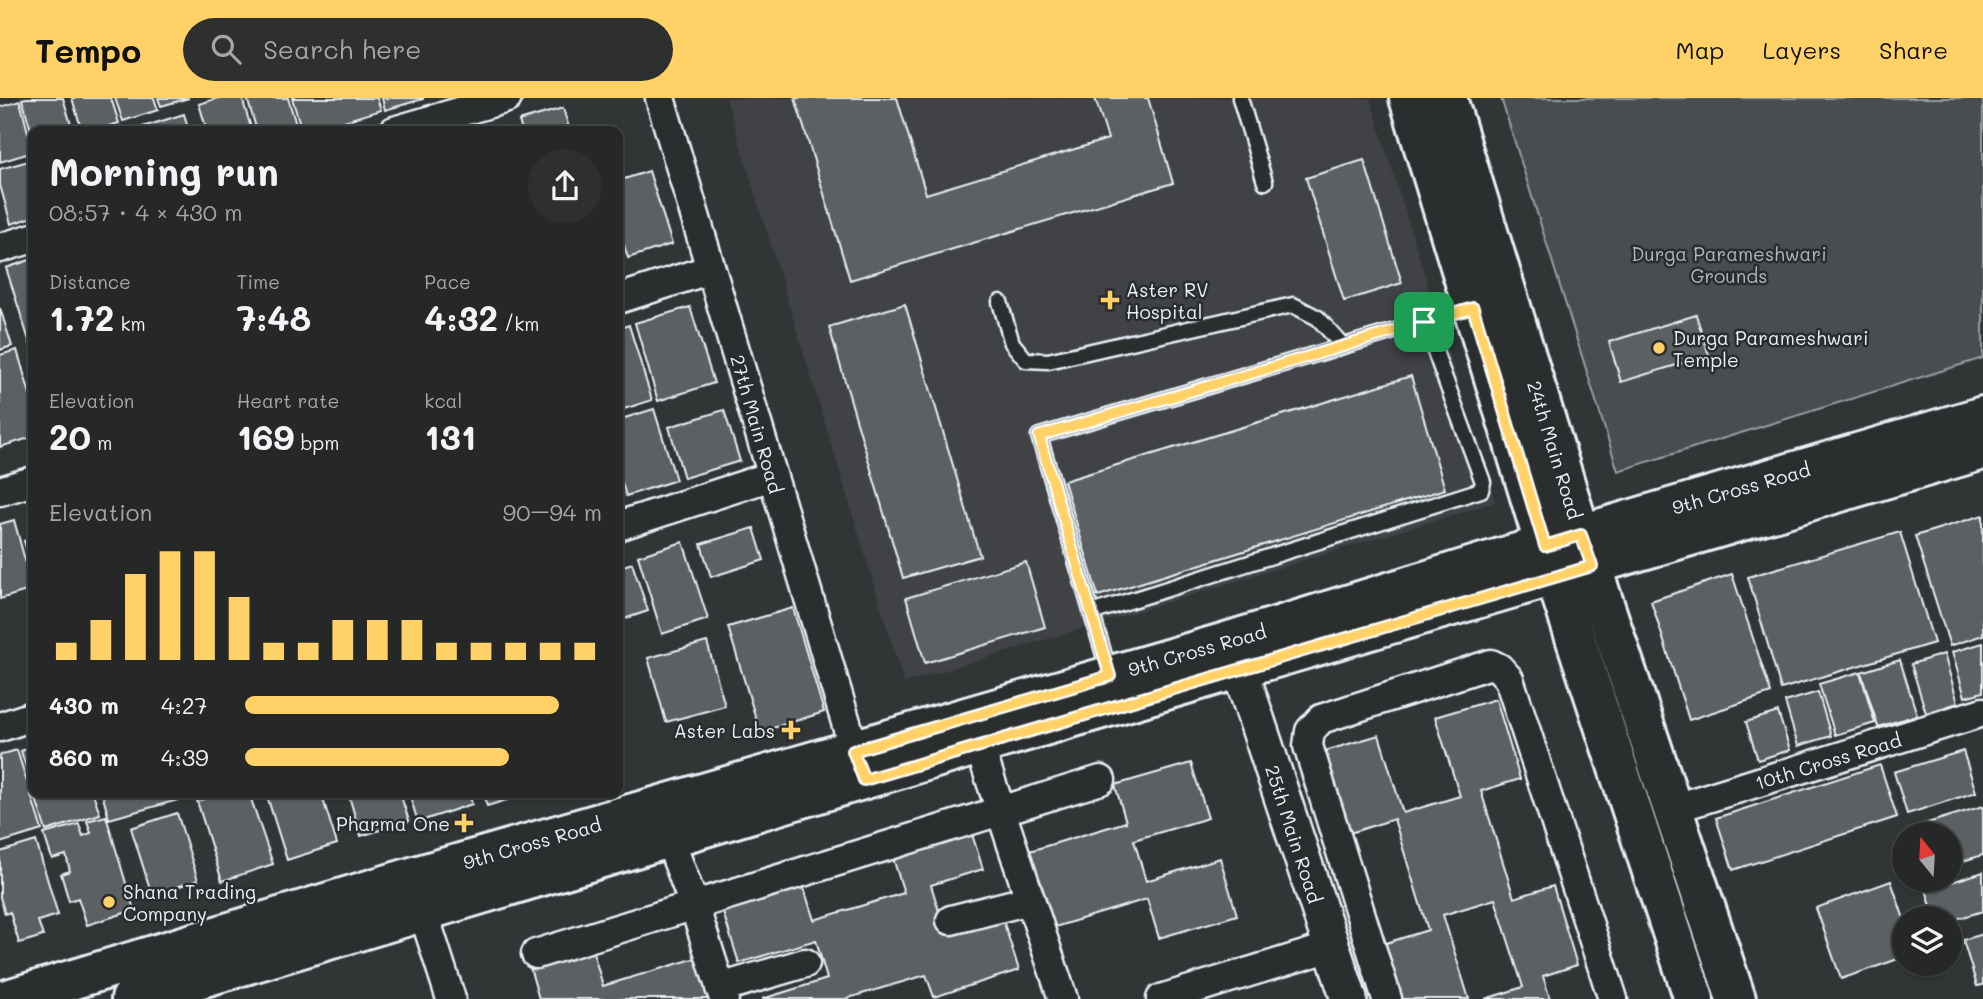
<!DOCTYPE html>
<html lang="en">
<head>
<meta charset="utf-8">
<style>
	body { margin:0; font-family:Mali,sans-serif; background:#2e3030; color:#f1f3f6; height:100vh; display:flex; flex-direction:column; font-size:26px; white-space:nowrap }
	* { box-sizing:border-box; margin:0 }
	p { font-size:23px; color:#a4a6a8 }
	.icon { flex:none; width:38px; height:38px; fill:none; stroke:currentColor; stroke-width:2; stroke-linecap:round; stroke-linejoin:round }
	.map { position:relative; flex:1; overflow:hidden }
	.sheet { position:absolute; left:28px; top:28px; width:595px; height:672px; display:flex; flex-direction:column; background:#262828; border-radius:14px; box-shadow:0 2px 5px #0004,0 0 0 2px #424445 }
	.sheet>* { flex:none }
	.needle { width:46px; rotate:342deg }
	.fabs { position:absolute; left:1892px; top:724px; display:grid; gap:14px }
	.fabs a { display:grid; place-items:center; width:70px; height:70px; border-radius:50%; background:#262828; box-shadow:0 2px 5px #0004,0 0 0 2px #424445; font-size:35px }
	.pin { position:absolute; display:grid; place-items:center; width:60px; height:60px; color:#fff; margin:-30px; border-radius:14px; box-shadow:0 4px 10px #0006 }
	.round { display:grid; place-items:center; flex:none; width:74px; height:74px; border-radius:37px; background:#2e3030 }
	.head { display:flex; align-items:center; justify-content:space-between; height:119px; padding:0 21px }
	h1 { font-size:38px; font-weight:800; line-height:52px }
	.figures { display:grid; grid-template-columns:repeat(3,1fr); gap:10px; height:119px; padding:7px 21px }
	.figures div { display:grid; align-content:center }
	.figures b { font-size:35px; font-weight:800 }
	.figures small { font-size:19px; font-weight:400 }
	.figures p { font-size:19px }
	.chart { height:196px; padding:14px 21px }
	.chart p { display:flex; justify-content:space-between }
	.chart svg { width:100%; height:126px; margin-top:7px; stroke:#ffd166; stroke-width:6 }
	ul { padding:0 21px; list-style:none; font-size:23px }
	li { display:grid; grid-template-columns:112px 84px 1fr; align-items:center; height:52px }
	li i { height:18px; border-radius:9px; background:#ffd166 }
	header { display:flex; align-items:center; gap:42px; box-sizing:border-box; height:98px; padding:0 35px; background:#ffd166; color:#111 }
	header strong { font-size:33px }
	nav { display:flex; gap:38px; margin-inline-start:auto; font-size:24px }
	.search { width:490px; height:63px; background:#2e3030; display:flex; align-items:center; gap:18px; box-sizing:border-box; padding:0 24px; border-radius:38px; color:#a4a6a8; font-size:26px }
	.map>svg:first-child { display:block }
	.built { fill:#3f4244 }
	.green { fill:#494d4f; stroke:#989fa4; stroke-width:2 }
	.building { fill:#5c6063; stroke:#e8f1f8; stroke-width:2 }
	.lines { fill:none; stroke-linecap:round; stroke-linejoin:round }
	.service-casing { stroke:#e8f1f8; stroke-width:19 }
	.minor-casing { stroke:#e8f1f8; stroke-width:33 }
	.tertiary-casing { stroke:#e8f1f8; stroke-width:40 }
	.secondary-casing { stroke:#e8f1f8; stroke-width:44 }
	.service { stroke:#2a2d2e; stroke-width:14 }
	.minor { stroke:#2a2d2e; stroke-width:28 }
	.tertiary { stroke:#2a2d2e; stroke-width:35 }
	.secondary { stroke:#2a2d2e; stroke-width:38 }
	.route-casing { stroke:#fff; stroke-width:14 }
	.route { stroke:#ffd166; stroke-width:9 }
	.poi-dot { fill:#ffd166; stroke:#2a2d2e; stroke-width:2.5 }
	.labels { text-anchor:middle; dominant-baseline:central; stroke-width:5; stroke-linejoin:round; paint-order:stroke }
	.park-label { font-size:19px; fill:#b0b8bd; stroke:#2a2d2e }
	.poi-label { font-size:19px; fill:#e8f1f8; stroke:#2a2d2e; text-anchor:start }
	.street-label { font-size:19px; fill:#e8f1f8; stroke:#2a2d2e }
</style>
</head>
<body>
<header>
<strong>Tempo</strong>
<div class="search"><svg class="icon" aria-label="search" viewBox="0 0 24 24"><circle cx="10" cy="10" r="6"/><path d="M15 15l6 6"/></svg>Search here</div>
<nav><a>Map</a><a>Layers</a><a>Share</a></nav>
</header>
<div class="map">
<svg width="1983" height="901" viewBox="0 0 1983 901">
	<rect width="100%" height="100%" fill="#323536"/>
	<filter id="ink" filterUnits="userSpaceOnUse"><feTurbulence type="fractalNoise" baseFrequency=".0143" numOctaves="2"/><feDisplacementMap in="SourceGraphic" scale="14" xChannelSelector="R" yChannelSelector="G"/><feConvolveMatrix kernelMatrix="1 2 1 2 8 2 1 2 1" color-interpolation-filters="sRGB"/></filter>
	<g filter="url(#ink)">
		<path class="built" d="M726 0H1370L1495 404 904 585Z"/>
		<path class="green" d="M1501 0H1983V260L1618 373Z"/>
		<path class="building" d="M26 0H63L73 33H33V39L22 1Z
			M72 0H111L119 25 93 33H82Z
			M115 0H154L158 12 123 23Z
			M158 0H189L161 8Z
			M218 0H242L252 33H207L199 6Z
			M247 0H288L298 33H257Z
			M292 0H377L381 12 311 33H302Z
			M382 0H423V1L385 12Z
			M795 0H897L926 96 1108 41 1095 0H1148L1173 85 850 182Z
			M20 3 33 54 0 64V9Z
			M563 10 570 33H522L519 23Z
			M184 16 189 33H134L133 32Z
			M32 62 33 119 11 126 0 87V71Z
			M1364 62 1402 185 1344 203 1306 80Z
			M649 73 672 146 628 160 618 128V83Z
			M33 161V251L32 252 6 170Z
			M905 206 980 458 903 480 829 229Z
			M690 209 714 285 658 303 635 225Z
			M0 210 12 248 0 252Z
			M1696 217 1709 257 1621 284 1609 244Z
			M629 227 652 302 618 313V231Z
			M17 252 33 306V339L0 349V257Z
			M1411 278 1445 391 1098 498 1064 383Z
			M654 311 676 382 626 398 618 372V322Z
			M724 312 740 363 684 380 669 329Z
			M1983 417V537L1950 548 1915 438Z
			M14 422 33 491 0 501V426Z
			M754 430 764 462 711 479 701 446Z
			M1900 434 1934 545 1781 591 1748 479Z
			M33 440V472L24 443Z
			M683 444 708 521 662 536 638 458Z
			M1026 464 1045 529 925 565 906 500Z
			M632 465 648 513 618 523V470Z
			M1732 476 1771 595 1689 622 1651 503Z
			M793 510 824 614 760 634 728 529Z
			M707 544 725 608 666 624 648 560Z
			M1983 545V594L1965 599 1952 554Z
			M1944 556 1958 605 1926 615 1911 566Z
			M1900 562 1917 617 1878 629 1861 574Z
			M1860 574 1875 625 1835 637 1819 586Z
			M1818 594 1831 638 1798 648 1785 604Z
			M1496 601 1520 681 1481 693 1514 800 1553 788 1577 867 1543 878 1550 901H1485L1523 889 1495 801 1443 817 1469 901H1400L1383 846 1428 832 1394 721 1350 735 1325 653 1379 637 1403 715 1460 698 1435 619Z
			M1778 614 1790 652 1758 662 1746 624Z
			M33 649V691L21 653Z
			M17 652 42 732 0 745V657Z
			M1963 653 1976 694 1907 716 1894 674Z
			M1191 665 1208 720 1134 742 1146 783 1220 760 1237 817 1159 840 1147 801 1045 832 1023 755 1126 724 1115 687Z
			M1880 667 1897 719 1733 772 1716 720Z
			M34 695H93L100 716 46 733Z
			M102 695H196V697L109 721Z
			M223 695H249L273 766 222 783 197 703Z
			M266 695H321L337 746 287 762Z
			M348 695H400L409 723 361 738Z
			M409 695H469L472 706 418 724Z
			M483 695H530L487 708Z
			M1983 708V757L1950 767V737H1924L1921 727Z
			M177 715 198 782 152 797 131 730Z
			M106 718 134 812 87 827 78 800 69 803 61 776 70 773 66 757 52 761 44 736 79 726 83 738 91 735 87 723Z
			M971 733 983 771 931 787 945 833 1001 816 1019 872 934 899 926 877 845 901H762L827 881 816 842 739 865 721 808 802 784 814 822 904 795 892 757Z
			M36 743 58 817 38 823 43 838 19 845 10 814 5 816 0 799V754Z
			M1983 774V813L1950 823V821H1935L1926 792Z
			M1891 783 1904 821V859L1841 881 1816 810Z
			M1983 836V887L1977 888 1963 842Z
			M591 847 603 888 703 858 716 901H539L529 866Z"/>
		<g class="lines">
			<g class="service-casing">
				<path id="service" d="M1240 0 1265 84
					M1000 204 1012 245 1026 262 1048 263 1293 207 1318 220 1343 248
					M1091 515 1481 392 1483 384 1424 224
					M1110 577 1039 338 1472 210"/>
			</g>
			<g class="minor-casing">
				<path id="minor" d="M660 0 859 668
					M394 33 507 0
					M0 150 33 140
					M618 201 711 171
					M0 393 33 383
					M618 428 772 378
					M0 629 33 618
					M979 647 1063 901
					M1672 711 1983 614
					M669 740 694 807 724 901
					M417 795 451 901
					M951 822 1030 802
					M536 856 1101 682
					M720 890 805 865
					M1161 901 1331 849
					M1387 901 1308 648 1310 633 1321 621 1491 566 1499 570 1509 581 1613 901"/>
			</g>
			<g class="tertiary-casing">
				<path id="tertiary" d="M1240 572 1349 901"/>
			</g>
			<g class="secondary-casing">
				<path id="secondary" d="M1409 0 1545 448 1694 901
					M1447 0 1581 437 1736 901
					M8 901 412 779 1223 545 1480 466 1983 318
					M131 901 979 647 1983 352"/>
			</g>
			<use href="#service" class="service"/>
			<use href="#minor" class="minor"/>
			<use href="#tertiary" class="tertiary"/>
			<use href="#secondary" class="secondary"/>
		</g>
	</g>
	<g class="lines" filter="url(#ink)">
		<g class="route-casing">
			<path id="route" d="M1473 210 1545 448 1581 437 1592 468 864 682 853 653 1110 578 1039 338Z"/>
		</g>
		<use href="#route" class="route"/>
	</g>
	<g class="poi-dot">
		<path d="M1106.5 191.5h7v7h7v7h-7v7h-7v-7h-7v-7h7z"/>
		<circle cx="1659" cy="250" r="7"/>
		<path d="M787.5 621.5h7v7h7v7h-7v7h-7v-7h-7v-7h7z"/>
		<path d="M460.5 714.5h7v7h7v7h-7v7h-7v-7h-7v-7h7z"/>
		<circle cx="109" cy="804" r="7"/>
	</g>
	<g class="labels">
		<g class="park-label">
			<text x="1729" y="155">Durga Parameshwari<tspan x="1729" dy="22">Grounds</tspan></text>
		</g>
		<g class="poi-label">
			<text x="1126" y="191">Aster RV<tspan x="1126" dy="22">Hospital</tspan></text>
			<text x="1673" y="239">Durga Parameshwari<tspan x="1673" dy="22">Temple</tspan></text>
			<text x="775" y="632" text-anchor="end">Aster Labs</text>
			<text x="450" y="725" text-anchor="end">Pharma One</text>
			<text x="123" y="793">Shana Trading<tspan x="123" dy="22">Company</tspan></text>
		</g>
		<g class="street-label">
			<text transform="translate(757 326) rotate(74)">27th Main Road</text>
			<text transform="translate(1555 352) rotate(73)">24th Main Road</text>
			<text transform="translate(1741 390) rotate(-16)">9th Cross Road</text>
			<text transform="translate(1197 552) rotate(-16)">9th Cross Road</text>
			<text transform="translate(1828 663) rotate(-17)">10th Cross Road</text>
			<text transform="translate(1294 736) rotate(72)">25th Main Road</text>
			<text transform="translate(532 745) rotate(-16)">9th Cross Road</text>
		</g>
	</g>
</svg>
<div class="fabs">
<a><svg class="needle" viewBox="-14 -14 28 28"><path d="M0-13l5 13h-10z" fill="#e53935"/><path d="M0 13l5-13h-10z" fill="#a4a6a8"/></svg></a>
<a><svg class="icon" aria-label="layers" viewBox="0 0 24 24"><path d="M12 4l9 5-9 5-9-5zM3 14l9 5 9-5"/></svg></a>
</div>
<div class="pin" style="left:1424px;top:224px;background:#1e9e55"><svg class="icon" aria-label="arrive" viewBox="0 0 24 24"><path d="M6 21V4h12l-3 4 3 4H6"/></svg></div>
<section class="sheet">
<div class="head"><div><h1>Morning run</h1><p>08:57 · 4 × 430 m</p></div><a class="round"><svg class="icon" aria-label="share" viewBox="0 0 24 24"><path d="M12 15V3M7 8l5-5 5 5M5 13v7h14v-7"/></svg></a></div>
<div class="figures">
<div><p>Distance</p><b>1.72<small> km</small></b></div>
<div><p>Time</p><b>7:48</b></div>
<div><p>Pace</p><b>4:32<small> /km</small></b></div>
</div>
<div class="figures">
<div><p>Elevation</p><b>20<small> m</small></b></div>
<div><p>Heart rate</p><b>169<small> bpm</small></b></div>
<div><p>kcal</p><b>131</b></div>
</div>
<div class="chart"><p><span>Elevation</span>90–94 m</p>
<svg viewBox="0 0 160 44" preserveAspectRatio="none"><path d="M5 44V38M15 44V30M25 44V14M35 44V6M45 44V6M55 44V22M65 44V38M75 44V38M85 44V30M95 44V30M105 44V30M115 44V38M125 44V38M135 44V38M145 44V38M155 44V38"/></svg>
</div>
<ul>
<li><b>430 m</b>4:27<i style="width:88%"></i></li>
<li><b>860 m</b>4:39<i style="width:74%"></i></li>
</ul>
</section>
</div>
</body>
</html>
